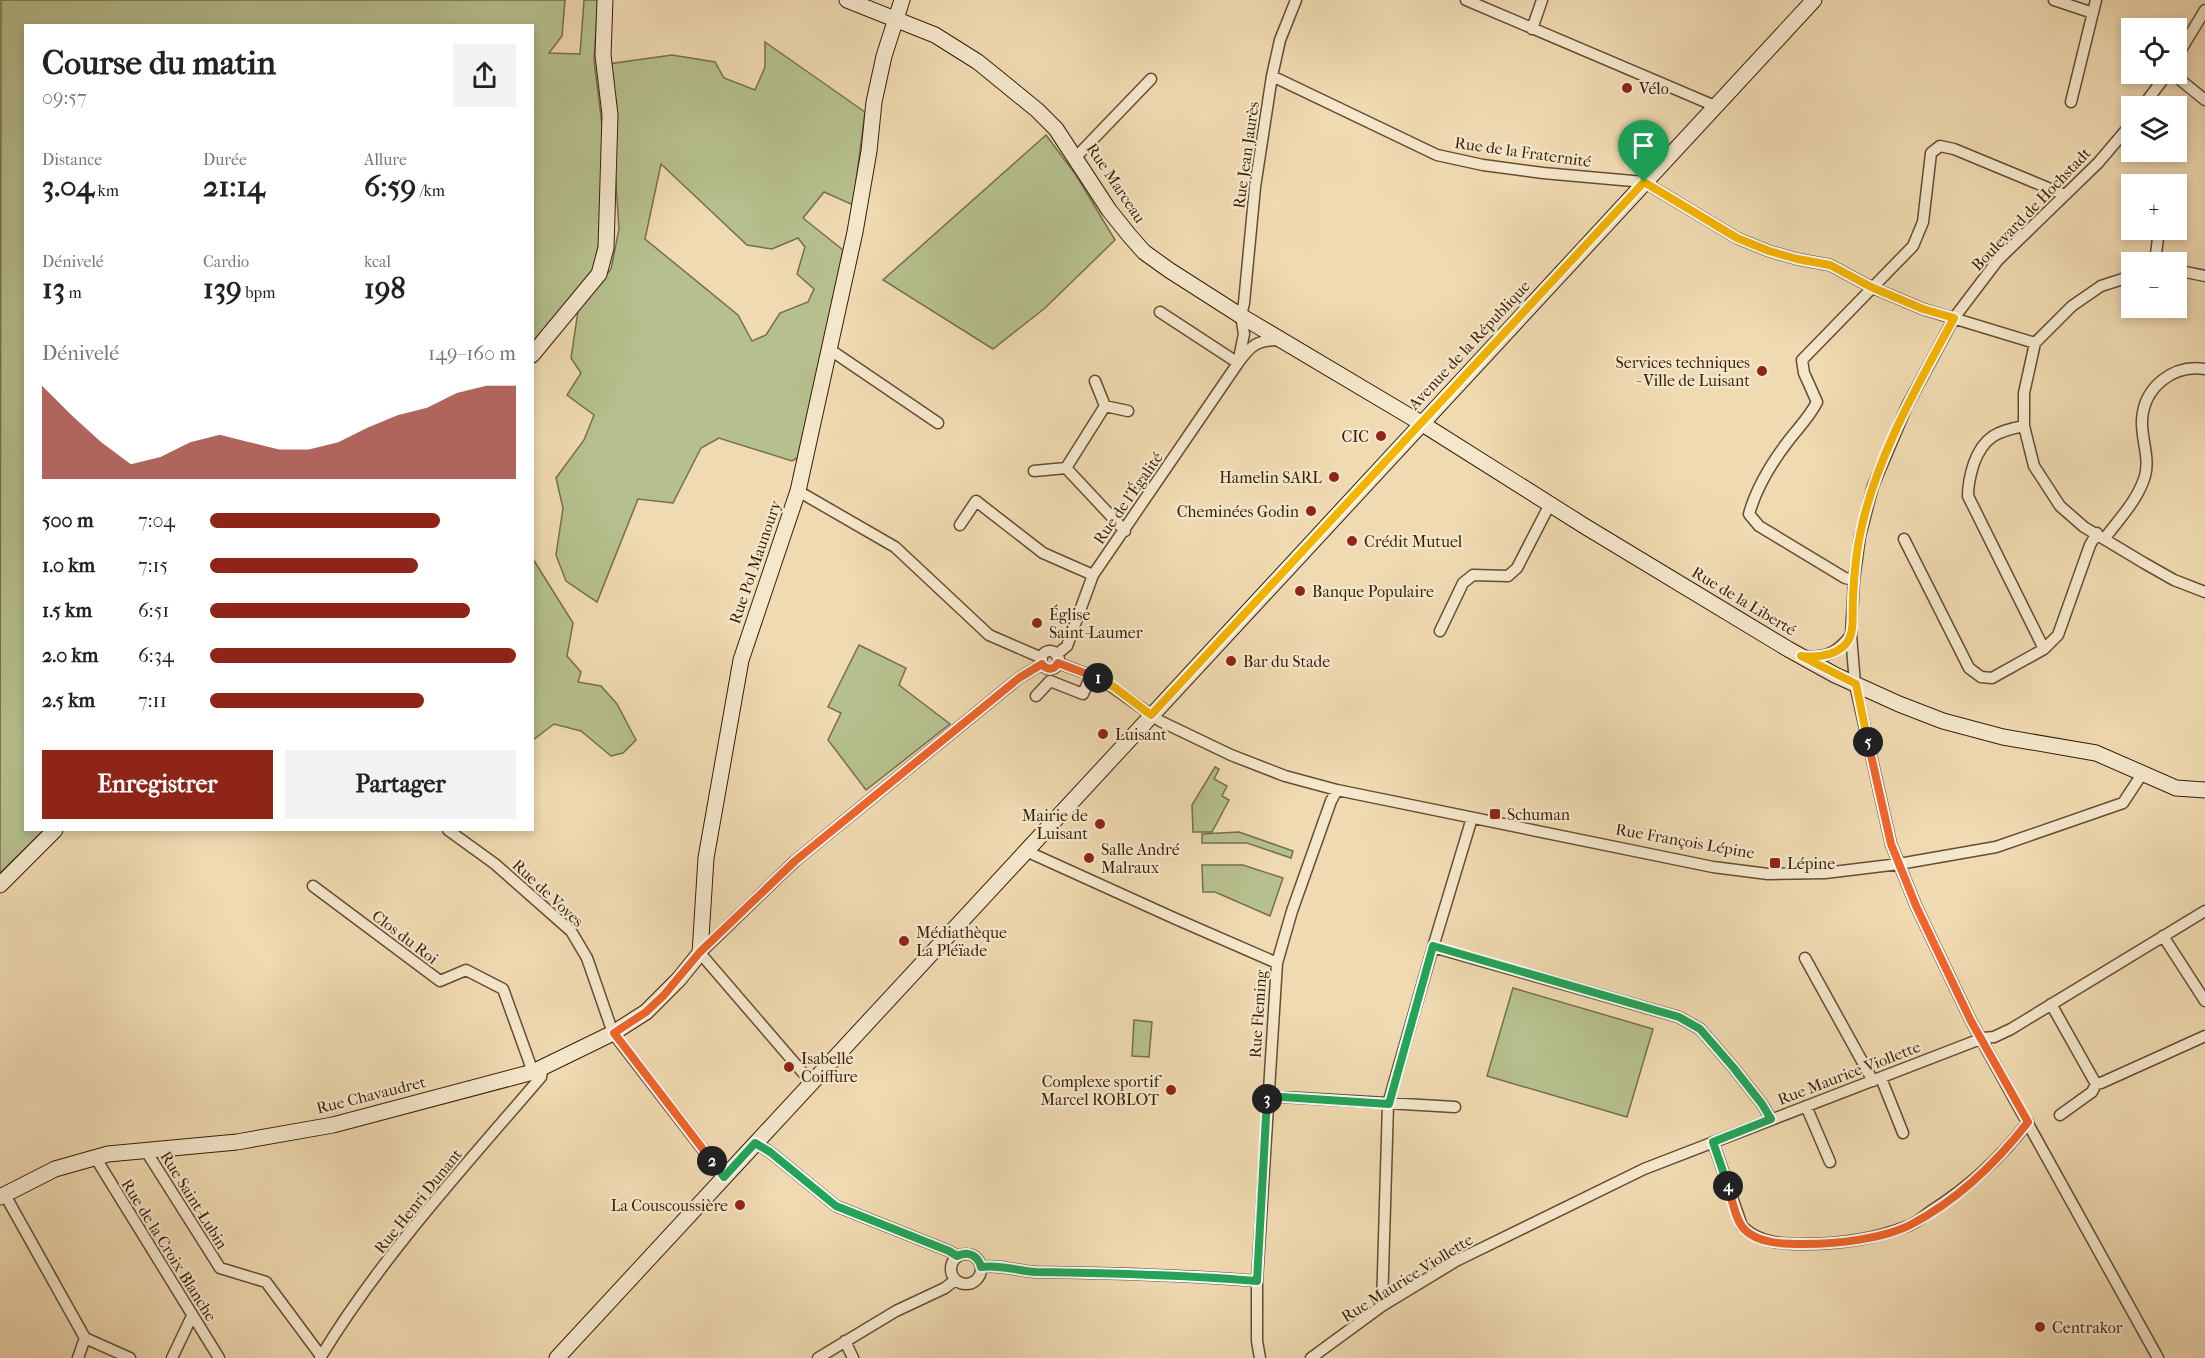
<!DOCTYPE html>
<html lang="fr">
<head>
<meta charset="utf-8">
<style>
	body { margin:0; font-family:"IM FELL French Canon",serif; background:#f2f2f2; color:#222; height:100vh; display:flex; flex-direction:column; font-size:22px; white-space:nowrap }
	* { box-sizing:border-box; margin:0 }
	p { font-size:20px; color:#767676 }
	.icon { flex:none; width:33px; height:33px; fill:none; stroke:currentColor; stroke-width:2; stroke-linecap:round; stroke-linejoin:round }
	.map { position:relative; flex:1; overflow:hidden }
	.sheet { position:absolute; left:24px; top:24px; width:510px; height:807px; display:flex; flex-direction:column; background:#fff; border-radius:0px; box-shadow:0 3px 9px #0003 }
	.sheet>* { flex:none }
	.fabs { position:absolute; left:2121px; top:18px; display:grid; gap:12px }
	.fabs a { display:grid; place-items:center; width:66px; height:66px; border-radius:0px; background:#fff; box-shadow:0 3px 9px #0003; font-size:30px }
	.pin { position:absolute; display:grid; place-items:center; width:51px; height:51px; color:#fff; margin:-62px -26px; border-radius:50% 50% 50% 0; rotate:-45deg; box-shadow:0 0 6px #0007 }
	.pin .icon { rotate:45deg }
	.km { position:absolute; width:30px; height:30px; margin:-15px; border-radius:50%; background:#222; color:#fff; font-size:16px; line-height:30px; text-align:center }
	.round { display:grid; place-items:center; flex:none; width:63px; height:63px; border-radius:0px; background:#f2f2f2 }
	.summary { display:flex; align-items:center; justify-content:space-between; height:102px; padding:0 18px }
	h1 { font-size:33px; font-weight:800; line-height:45px }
	.metrics { display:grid; grid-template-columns:repeat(3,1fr); gap:9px; height:102px; padding:6px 18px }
	.metrics div { display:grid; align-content:center }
	.metrics b { font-size:30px; font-weight:800 }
	.metrics small { font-size:16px; font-weight:400 }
	.metrics p { font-size:16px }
	.chart { height:168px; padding:12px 18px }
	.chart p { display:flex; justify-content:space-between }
	.chart svg { width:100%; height:108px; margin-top:6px; fill:#8f2418; opacity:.7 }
	.action { display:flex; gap:12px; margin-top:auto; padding:12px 18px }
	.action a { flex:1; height:69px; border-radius:0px; background:#8f2418; color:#fff; font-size:24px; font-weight:800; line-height:69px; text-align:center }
	.action a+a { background:#f2f2f2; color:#222 }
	ul { padding:0 18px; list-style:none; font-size:20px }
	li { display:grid; grid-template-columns:96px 72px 1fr; align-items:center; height:45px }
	li i { height:15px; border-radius:8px; background:#8f2418 }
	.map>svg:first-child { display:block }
	.green { fill:#b6c08e; stroke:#766f4b; stroke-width:1.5; fill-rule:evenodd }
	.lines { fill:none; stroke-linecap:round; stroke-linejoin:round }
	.street-casing { stroke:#654d32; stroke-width:13 }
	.secondary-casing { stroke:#371e08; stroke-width:17 }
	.street { stroke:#f5e7cc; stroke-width:10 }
	.secondary { stroke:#f5e7cc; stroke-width:15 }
	.split-1-casing { stroke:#fff; stroke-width:12 }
	.split-2-casing { stroke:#fff; stroke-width:12 }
	.split-3-casing { stroke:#fff; stroke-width:12 }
	.split-4-casing { stroke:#fff; stroke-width:12 }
	.split-5-casing { stroke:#fff; stroke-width:12 }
	.split-6-casing { stroke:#fff; stroke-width:12 }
	.split-1 { stroke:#f5b400; stroke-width:8 }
	.split-2 { stroke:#f0652b; stroke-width:8 }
	.split-3 { stroke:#22a559; stroke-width:8 }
	.split-4 { stroke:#22a559; stroke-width:8 }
	.split-5 { stroke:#f0652b; stroke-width:8 }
	.split-6 { stroke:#f5b400; stroke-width:8 }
	.poi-dot { fill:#8f2418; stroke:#f5e7cc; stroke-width:2 }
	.labels { text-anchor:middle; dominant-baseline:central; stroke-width:4.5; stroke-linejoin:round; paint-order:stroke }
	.poi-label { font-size:16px; fill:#371e08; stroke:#f5e7cc; text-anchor:start }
	.street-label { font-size:16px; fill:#371e08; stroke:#f5e7cc }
</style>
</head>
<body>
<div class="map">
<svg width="2205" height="1358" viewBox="0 0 2205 1358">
	<rect width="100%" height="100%" fill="#f0dab1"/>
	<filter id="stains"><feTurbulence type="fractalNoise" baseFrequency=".00333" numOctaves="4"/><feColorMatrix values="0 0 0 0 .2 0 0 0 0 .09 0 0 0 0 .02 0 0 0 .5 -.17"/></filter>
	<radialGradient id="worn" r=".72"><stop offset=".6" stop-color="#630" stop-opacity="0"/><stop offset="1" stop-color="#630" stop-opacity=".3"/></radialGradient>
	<path class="green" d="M1 0H565L562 36 549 53 580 54 584 0H598L594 60 605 149 601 231 593 275 533 342 532 26H26V830H44L0 873Z
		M765 42 865 112 853 205 824 192 803 218 843 250 802 455 792 461 719 438 701 448 673 503 638 499 597 602 566 581 556 555 563 508 556 478 584 440 594 415 567 395 581 373 571 358 578 311 611 269 619 229 608 64 672 55 715 62 724 78 755 90 765 67ZM661 164 747 245 772 249 798 238 805 247 797 274 814 289 808 302 780 313 766 335 752 341 738 315 645 239Z
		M1046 135 1076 175 1115 240 1045 308 993 349 883 280Z
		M533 559 573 623 567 656 581 672 578 682 601 686 617 704 636 740 623 753 611 756 581 731 554 724 533 740Z
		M859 645 906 668 899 685 950 724 866 790 828 740 841 713 828 707Z
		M1215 767 1219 769 1214 779 1227 786 1222 796 1229 800 1212 832H1193L1192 805Z
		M1239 832 1293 851 1291 858 1247 843H1202V834Z
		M1202 865H1243L1283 878 1270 916 1215 892H1203Z
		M1513 988 1653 1029 1627 1117 1487 1076Z
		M1134 1020 1152 1022 1149 1057 1132 1056Z"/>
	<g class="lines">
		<g class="street-casing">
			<path id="street" d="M1466 0 1715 106
				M2054 0 2093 13
				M1532 29 1542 0
				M2176 58 2205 10
				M2173 74 2205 100
				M1272 76 1437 155 1483 165 1543 173 1644 182 1737 238 1769 251 1797 259 1830 265 1871 287 1923 309 2035 343
				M2071 102 2096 0
				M2143 106 2167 74
				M2132 123 2098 163 1998 260 1954 318 1907 406 1873 486 1860 536 1854 580 1851 635 1855 684 1891 844 1916 906 1971 1021 2158 1358
				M1076 157 1151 79
				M2155 262 2159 230
				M2176 270 2205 276
				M2132 276 2101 286 2072 306 2035 343 2024 393V426L2034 466 2060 506 2084 527 2144 563 2174 580 2205 592
				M1160 312 1238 363C1251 345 1257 340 1280 340
				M829 349 938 423
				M1095 381 1105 406
				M2024 426C1998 431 1984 436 1974 463 1970 475 1968 483 1968 496L2044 649
				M1034 471 1066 468
				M798 491 895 547 989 635 1042 658
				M960 525 976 501 1043 553 1093 575
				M1125 531 1066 468 1105 406 1128 411
				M2105 538C2119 519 2138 500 2145 476 2150 457 2141 439 2142 420 2144 387 2173 364 2205 369
				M1904 539 1969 668 1981 677 1992 678 2044 649 2058 635 2090 545 2097 533
				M1854 580 1845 578 1759 526 1749 514C1756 489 1771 464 1786 444 1797 429 1809 418 1817 402L1804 373 1802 360 1913 246 1923 222 1931 153 1940 146 1954 149 2065 195
				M1440 631 1463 583 1473 575 1508 576 1517 568 1550 504
				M1041 660a9 9 0 1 1 18 0a9 9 0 1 1-18 0Z
				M1056 655 1067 646 1093 575 1238 363 1244 334 1241 316 1244 303 1255 187 1272 76 1280 40 1296 0
				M1805 656C1826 659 1839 651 1851 635
				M1058 663 1101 679 1160 721 1231 755 1285 776 1337 790 1713 867 1768 874 1825 873 1899 864 1996 847 2123 803 2142 774
				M1036 696 1050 681 1083 694 1091 675
				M448 830 495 864 571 931 587 958 613 1033 724 1177
				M1026 851 1176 919 1277 963
				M313 886 440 981 466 970 503 989 533 1072
				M2163 936 2205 1001
				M1433 947 1679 1017 1700 1029 1733 1067 1762 1104 1771 1119
				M1805 958 1873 1081
				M2051 1004 2096 1084 2101 1083 2205 1036
				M1881 1078 1903 1133
				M811 1082 700 953 795 861 1019 678 1042 664
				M1267 1096 1455 1107
				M1806 1106 1830 1162
				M2060 1115 2092 1092 2096 1084
				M1713 1142 1742 1226C1758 1243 1782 1244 1805 1244 1841 1244 1875 1239 1908 1226 1916 1223 1924 1216 1931 1211 1969 1187 2001 1158 2028 1122
				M755 1143 770 1152 836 1206 949 1251 957 1256
				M146 1151 220 1268 266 1282 321 1356
				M95 1157 219 1358
				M5 1195 85 1338 130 1358
				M951 1269a15 15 0 1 1 30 0a15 15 0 1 1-30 0Z
				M981 1267C1000 1264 1017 1271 1036 1272 1110 1273 1184 1275 1257 1281
				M1382 1306 1388 1104 1433 947 1472 818
				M845 1341 853 1358
				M78 1358 85 1338
				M172 1358 192 1316
				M320 1358C381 1257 465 1166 541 1077L543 1066
				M818 1358 896 1311 945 1288 955 1280
				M1260 1358 1257 1341V1281L1277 963 1292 911 1331 801 1337 790
				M1311 1358 1382 1306 1456 1261 1644 1169 1983 1038 1994 1037 2011 1029 2205 911"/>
		</g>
		<g class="secondary-casing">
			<path id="secondary" d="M847 0 935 35 978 62 1037 110 1056 129 1109 210 1129 235 1144 252 1169 270 1241 316 1421 423 1586 527 1788 649 1835 675 1899 704 1943 721 2003 737 2096 753 2176 788 2205 790
				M532 355 599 274 606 248 610 115 603 55 605 0
				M0 885 55 830
				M0 1197 55 1169 108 1154 237 1142 333 1125 533 1072 613 1033 646 1012 679 979 700 953 706 858 741 660 798 491 855 232 869 151 874 102 884 56 902 0
				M557 1358 1814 0"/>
		</g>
		<use href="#street" class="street"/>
		<use href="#secondary" class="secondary"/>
	</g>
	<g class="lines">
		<g class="split-1-casing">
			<path id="split-1" d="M1098 678 1114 687 1151 715 1644 182"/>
		</g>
		<g class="split-2-casing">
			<path id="split-2" d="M712 1161 614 1033 646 1012 664 995 700 952 795 861 1019 678 1042 664C1047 671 1054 670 1058 663L1098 678"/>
		</g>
		<g class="split-3-casing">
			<path id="split-3" d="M712 1161 724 1177 755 1143 770 1152 836 1206 949 1251 957 1256C968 1251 978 1255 981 1267 1000 1264 1017 1271 1036 1272 1110 1273 1184 1275 1257 1281L1267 1099"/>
		</g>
		<g class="split-4-casing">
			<path id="split-4" d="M1267 1099V1096L1389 1104 1433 946 1679 1017 1700 1029 1733 1067 1762 1104 1771 1119 1713 1142 1728 1186"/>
		</g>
		<g class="split-5-casing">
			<path id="split-5" d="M1728 1186C1732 1199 1735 1219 1744 1229 1758 1244 1785 1244 1805 1244 1836 1244 1884 1239 1912 1224 1957 1200 1997 1162 2028 1122L1971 1021 1916 906 1891 844 1868 742"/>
		</g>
		<g class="split-6-casing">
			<path id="split-6" d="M1644 182 1737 238 1769 251 1797 259 1830 265 1871 287 1923 309 1954 318C1918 385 1877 455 1861 530 1856 552 1854 575 1853 598 1852 609 1854 623 1851 634 1845 655 1819 658 1801 656L1856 684 1868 742"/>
		</g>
		<use href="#split-1" class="split-1"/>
		<use href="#split-2" class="split-2"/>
		<use href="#split-3" class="split-3"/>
		<use href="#split-4" class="split-4"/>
		<use href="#split-5" class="split-5"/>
		<use href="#split-6" class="split-6"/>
	</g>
	<g class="poi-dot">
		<circle cx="1627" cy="88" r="6"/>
		<circle cx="1762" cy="371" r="6"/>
		<circle cx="1381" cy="436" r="6"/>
		<circle cx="1334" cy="477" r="6"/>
		<circle cx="1311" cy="511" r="6"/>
		<circle cx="1352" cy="541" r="6"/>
		<circle cx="1300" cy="591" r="6"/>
		<circle cx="1037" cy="623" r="6"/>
		<circle cx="1231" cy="661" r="6"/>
		<circle cx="1103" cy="734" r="6"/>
		<rect x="1489" y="808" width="12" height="12" rx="3"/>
		<circle cx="1100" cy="824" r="6"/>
		<circle cx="1089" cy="858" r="6"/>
		<rect x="1769" y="857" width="12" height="12" rx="3"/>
		<circle cx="904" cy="941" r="6"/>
		<circle cx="789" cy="1067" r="6"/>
		<circle cx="1171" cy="1090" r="6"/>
		<circle cx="740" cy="1205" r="6"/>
		<circle cx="2040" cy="1327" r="6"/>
	</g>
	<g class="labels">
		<g class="poi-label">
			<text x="1639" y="88">Vélo</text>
			<text x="1750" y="362" text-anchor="end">Services techniques<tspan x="1750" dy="18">- Ville de Luisant</tspan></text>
			<text x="1369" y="436" text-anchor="end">CIC</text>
			<text x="1322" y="477" text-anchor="end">Hamelin SARL</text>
			<text x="1299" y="511" text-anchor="end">Cheminées Godin</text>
			<text x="1364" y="541">Crédit Mutuel</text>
			<text x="1312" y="591">Banque Populaire</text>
			<text x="1049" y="614">Église<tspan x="1049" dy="18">Saint-Laumer</tspan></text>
			<text x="1243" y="661">Bar du Stade</text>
			<text x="1115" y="734">Luisant</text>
			<text x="1507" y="814">Schuman</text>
			<text x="1088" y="815" text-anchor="end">Mairie de<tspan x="1088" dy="18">Luisant</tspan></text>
			<text x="1101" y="849">Salle André<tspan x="1101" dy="18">Malraux</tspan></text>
			<text x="1787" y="863">Lépine</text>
			<text x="916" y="932">Médiathèque<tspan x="916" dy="18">La Pléïade</tspan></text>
			<text x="801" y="1058">Isabelle<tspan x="801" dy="18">Coiffure</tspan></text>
			<text x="1159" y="1081" text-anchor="end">Complexe sportif<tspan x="1159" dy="18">Marcel ROBLOT</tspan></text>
			<text x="728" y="1205" text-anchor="end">La Couscoussière</text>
			<text x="2052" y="1327">Centrakor</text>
		</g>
		<g class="street-label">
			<text transform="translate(1523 152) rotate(8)">Rue de la Fraternité</text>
			<text transform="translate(1246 155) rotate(-82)">Rue Jean Jaurès</text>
			<text transform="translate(1116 183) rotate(56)">Rue Marceau</text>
			<text transform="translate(2031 209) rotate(-46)">Boulevard de Hochstadt</text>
			<text transform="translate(1469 345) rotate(-47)">Avenue de la République</text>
			<text transform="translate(1128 498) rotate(-55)">Rue de l'Égalité</text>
			<text transform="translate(755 562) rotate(-71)">Rue Pol Maunoury</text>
			<text transform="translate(1744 601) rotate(31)">Rue de la Liberté</text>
			<text transform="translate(1685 841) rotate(10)">Rue François Lépine</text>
			<text transform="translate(548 893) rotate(43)">Rue de Voves</text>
			<text transform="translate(405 937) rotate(37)">Clos du Roi</text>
			<text transform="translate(1258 1014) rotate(-86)">Rue Fleming</text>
			<text transform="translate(1849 1073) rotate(-21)">Rue Maurice Viollette</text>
			<text transform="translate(371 1095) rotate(-14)">Rue Chavaudret</text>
			<text transform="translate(194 1200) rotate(58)">Rue Saint-Lubin</text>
			<text transform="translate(418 1201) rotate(-51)">Rue Henri Dunant</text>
			<text transform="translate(169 1250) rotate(58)">Rue de la Croix Blanche</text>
			<text transform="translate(1407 1278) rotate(-32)">Rue Maurice Viollette</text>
		</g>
	</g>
	<rect width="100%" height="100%" filter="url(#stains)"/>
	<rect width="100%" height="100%" fill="url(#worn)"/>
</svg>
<div class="fabs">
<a><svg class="icon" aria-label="locate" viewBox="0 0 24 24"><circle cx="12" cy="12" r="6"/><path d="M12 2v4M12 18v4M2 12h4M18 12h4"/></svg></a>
<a><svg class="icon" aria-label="layers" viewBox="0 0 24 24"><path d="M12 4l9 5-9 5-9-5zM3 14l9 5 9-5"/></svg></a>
<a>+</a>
<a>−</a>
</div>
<div class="pin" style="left:1644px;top:182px;background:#1e9e55"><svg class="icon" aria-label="arrive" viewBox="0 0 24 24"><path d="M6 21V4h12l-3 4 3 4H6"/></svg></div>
<b class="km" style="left:1098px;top:678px">1</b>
<b class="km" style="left:712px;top:1161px">2</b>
<b class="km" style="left:1267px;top:1099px">3</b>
<b class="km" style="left:1728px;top:1186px">4</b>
<b class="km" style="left:1868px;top:742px">5</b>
<section class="sheet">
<div class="summary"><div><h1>Course du matin</h1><p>09:57</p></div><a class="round"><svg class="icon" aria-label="share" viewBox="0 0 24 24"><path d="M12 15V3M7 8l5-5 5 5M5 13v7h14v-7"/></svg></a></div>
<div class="metrics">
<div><p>Distance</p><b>3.04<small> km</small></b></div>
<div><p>Durée</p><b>21:14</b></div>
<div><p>Allure</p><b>6:59<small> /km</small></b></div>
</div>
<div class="metrics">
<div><p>Dénivelé</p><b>13<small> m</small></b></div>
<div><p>Cardio</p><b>139<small> bpm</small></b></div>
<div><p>kcal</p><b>198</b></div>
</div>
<div class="chart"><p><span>Dénivelé</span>149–160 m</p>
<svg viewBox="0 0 160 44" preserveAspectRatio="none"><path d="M0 44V6L10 18L20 29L30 38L40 35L50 29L60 26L70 29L80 32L90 32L100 29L110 23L120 18L130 15L140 9L150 6L160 6V44z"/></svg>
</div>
<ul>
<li><b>500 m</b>7:04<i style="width:75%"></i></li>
<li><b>1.0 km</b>7:15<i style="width:68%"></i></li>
<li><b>1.5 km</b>6:51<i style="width:85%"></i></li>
<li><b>2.0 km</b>6:34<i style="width:100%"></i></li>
<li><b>2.5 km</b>7:11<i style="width:70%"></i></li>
</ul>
<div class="action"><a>Enregistrer</a><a>Partager</a></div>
</section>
</div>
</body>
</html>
